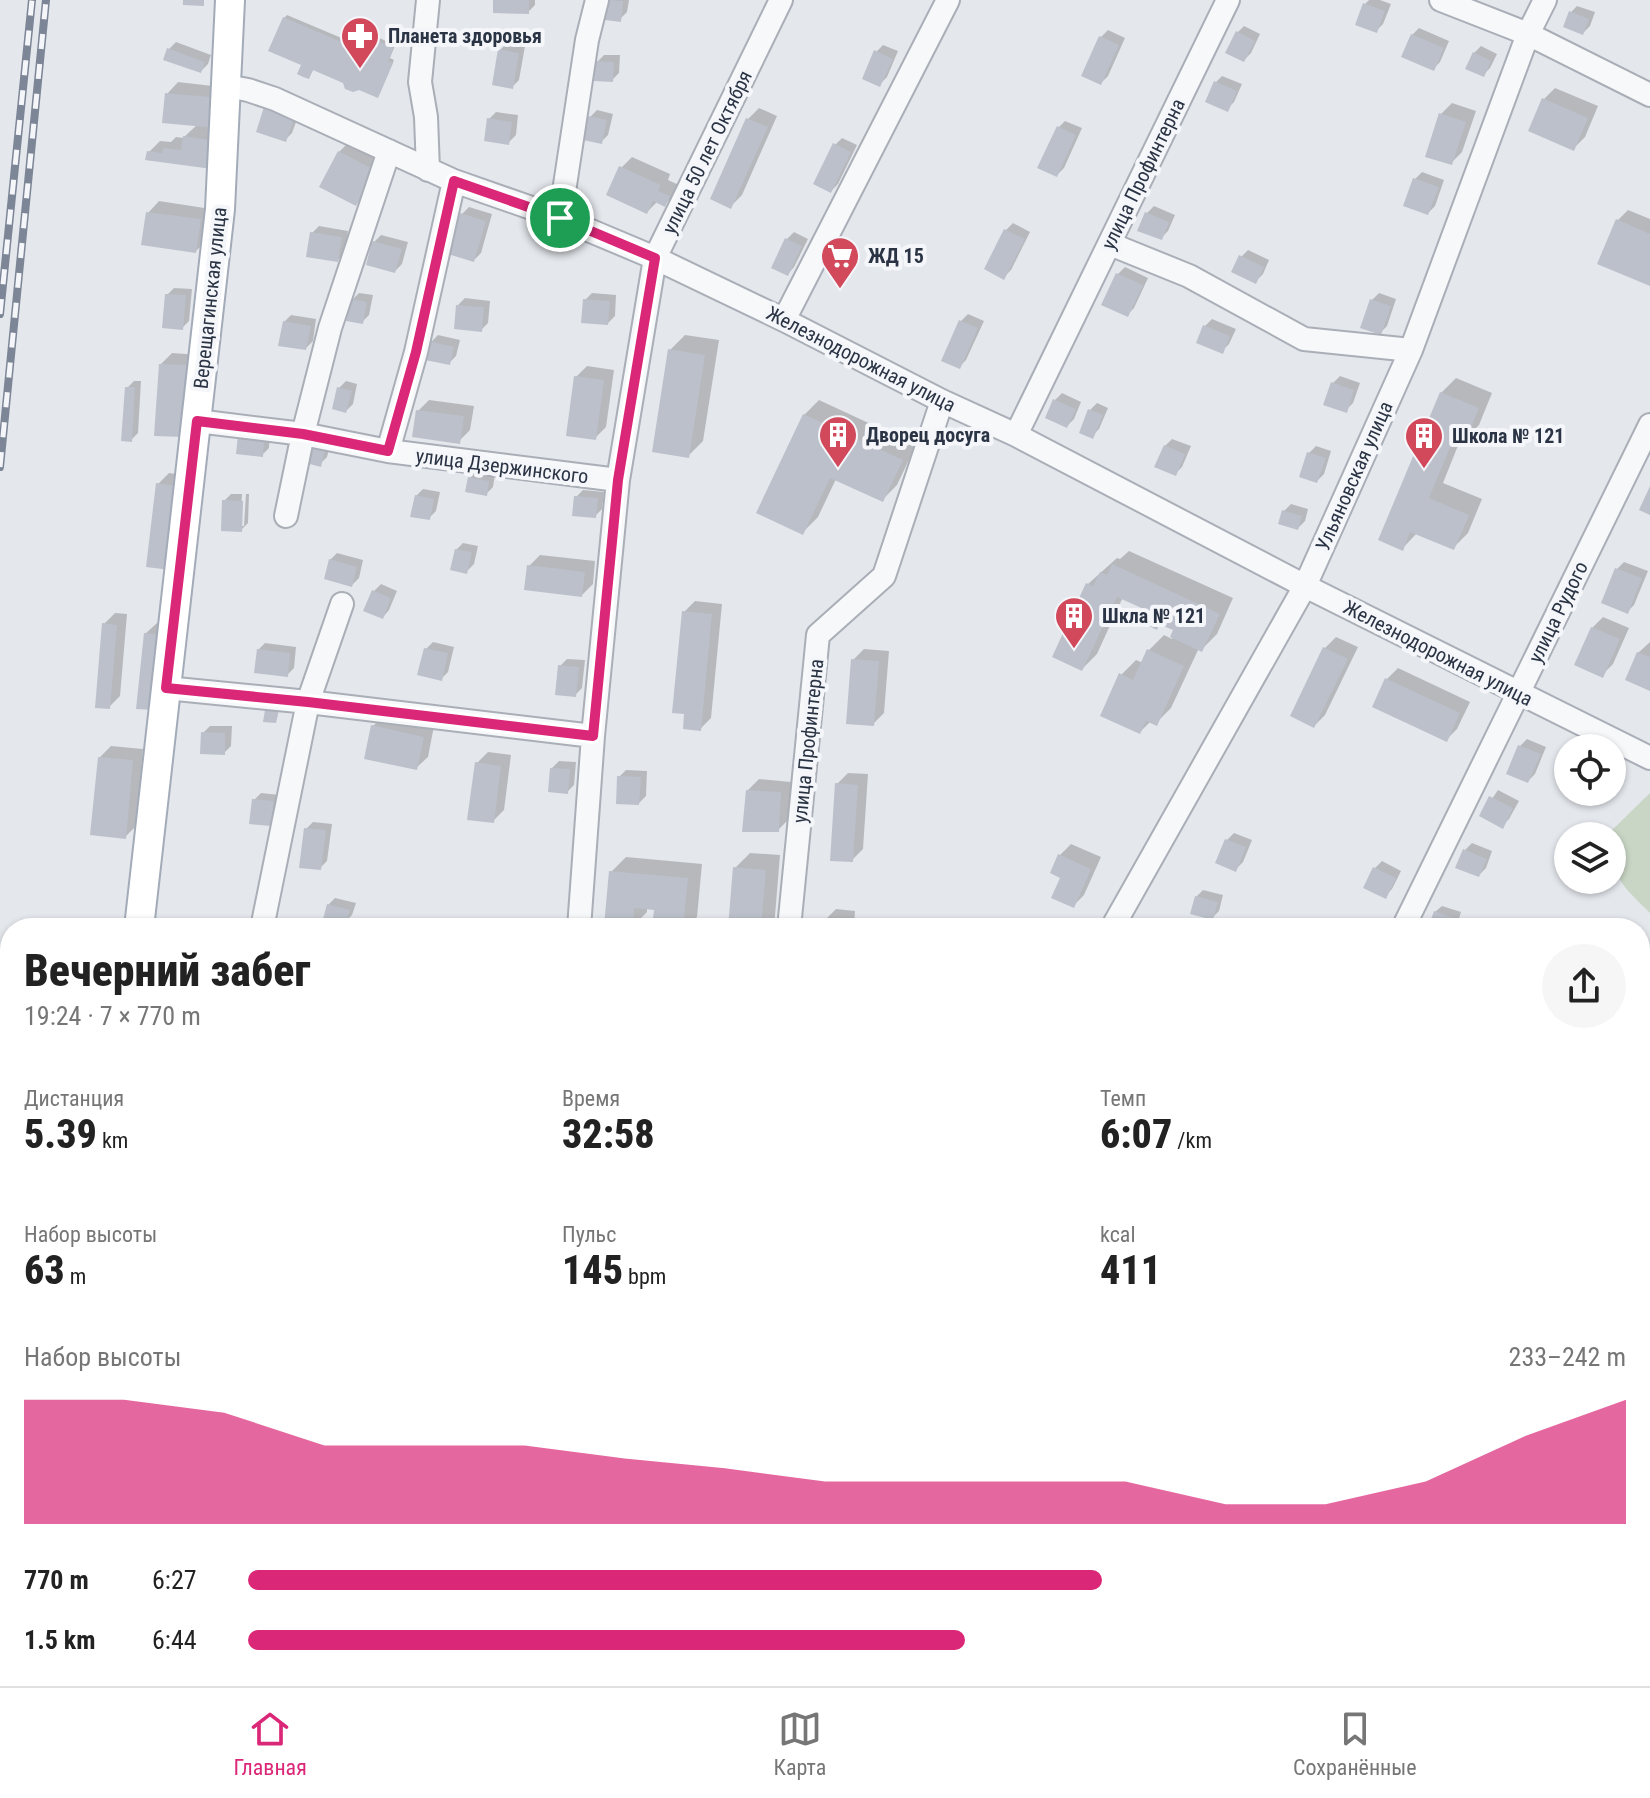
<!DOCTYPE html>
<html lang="ru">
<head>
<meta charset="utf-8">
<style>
	body { margin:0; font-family:"Roboto Condensed",sans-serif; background:#f6f6f6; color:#222; height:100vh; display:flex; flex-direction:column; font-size:30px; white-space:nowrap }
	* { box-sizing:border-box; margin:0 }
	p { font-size:26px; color:#767676 }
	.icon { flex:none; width:44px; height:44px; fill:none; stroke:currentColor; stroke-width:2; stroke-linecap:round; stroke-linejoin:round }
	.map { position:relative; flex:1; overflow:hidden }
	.drawer { position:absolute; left:0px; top:918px; width:1650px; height:768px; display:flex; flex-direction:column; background:#fff; border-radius:32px 32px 0 0; box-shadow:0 2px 6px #0004 }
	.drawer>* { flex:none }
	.fabs { position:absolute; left:1554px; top:734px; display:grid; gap:16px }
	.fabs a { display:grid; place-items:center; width:72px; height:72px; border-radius:50%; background:#fff; box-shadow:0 2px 6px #0004; font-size:40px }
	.pin { position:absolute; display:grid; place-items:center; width:68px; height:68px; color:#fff; margin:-34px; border:4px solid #fff; border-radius:50%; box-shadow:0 2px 8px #0007 }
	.round { display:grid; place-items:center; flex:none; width:84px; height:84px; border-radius:42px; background:#f6f6f6 }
	.head { display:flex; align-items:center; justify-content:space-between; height:136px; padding:0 24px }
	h1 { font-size:44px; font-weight:800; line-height:60px }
	.stats { display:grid; grid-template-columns:repeat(3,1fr); gap:12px; height:136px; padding:8px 24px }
	.stats div { display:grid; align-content:center }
	.stats b { font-size:40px; font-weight:800 }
	.stats small { font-size:22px; font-weight:400 }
	.stats p { font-size:22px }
	.chart { height:224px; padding:16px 24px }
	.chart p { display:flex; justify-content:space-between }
	.chart svg { width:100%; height:144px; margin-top:8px; fill:#db2777; opacity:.7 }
	ul { padding:0 24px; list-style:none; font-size:26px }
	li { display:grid; grid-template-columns:128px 96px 1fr; align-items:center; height:60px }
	li i { height:20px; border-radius:10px; background:#db2777 }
	.tab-bar { display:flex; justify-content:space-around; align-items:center; height:112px; border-top:2px solid #e0e0e0; background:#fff; font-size:22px; color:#767676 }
	.tab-bar a { display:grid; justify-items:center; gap:4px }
	.tab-bar .active { color:#db2777 }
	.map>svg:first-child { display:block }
	.green { fill:#c9d6c5 }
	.shadow { fill:#0003 }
	.building { fill:#bbc0ca }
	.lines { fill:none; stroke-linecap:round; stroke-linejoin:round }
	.minor-casing { stroke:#a9aeb7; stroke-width:26 }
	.major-casing { stroke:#a3abb8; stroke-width:32 }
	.minor { stroke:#f7f8fa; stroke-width:22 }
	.major { stroke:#fff; stroke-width:28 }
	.rail-casing { stroke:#7d8696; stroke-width:8 }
	.rail { stroke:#f4f6f9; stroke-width:5; stroke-dasharray:15; stroke-linecap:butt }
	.route-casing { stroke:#fff; stroke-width:16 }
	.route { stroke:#db2777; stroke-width:10 }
	.labels { text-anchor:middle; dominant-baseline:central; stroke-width:8; stroke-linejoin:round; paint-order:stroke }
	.poi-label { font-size:20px; font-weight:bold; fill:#2b3445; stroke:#f4f6f9; text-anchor:start }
	.street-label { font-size:20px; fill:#2b3445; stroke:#f4f6f9 }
</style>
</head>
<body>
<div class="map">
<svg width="1650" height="1686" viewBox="0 0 1650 1686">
	<rect width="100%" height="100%" fill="#e4e7ec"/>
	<path class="green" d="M1650 793V913C1621 884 1612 879 1612 836H1606Z
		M1650 991V1094L1640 1067V997Z
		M1650 1135V1253L1640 1256V1167Z"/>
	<path class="shadow" d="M495 0H535V5L528 12Z
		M610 0H629L627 12 620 19 608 18Z
		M1369 0H1380L1391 4 1383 24 1376 31 1365 4Z
		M1577 6 1595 12 1590 26 1583 33 1570 13Z
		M287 15 370 50 377 37 395 45 390 58 394 60 380 93 314 69 308 77 284 18Z
		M1244 26 1260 34 1251 53 1244 60 1237 33Z
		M1419 28 1449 41 1440 62 1433 69 1412 35Z
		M1108 30 1125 38 1108 76 1101 83V37Z
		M176 42 211 55 208 64 201 71 169 49Z
		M507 43 525 46 519 80 512 87 500 50Z
		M883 45 898 51 887 77 880 84 876 52Z
		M1481 46 1497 54 1490 68 1483 75 1474 53Z
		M604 55H620L619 73 612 80 597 62Z
		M1222 76 1242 84 1234 102 1227 109 1216 82Z
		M178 82 230 88 212 167 149 152 160 141 171 142 176 137 183 138 198 124 167 94Z
		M1555 88 1598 106 1585 137 1574 148 1544 99Z
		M273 102 300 111 292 133 285 140 266 109Z
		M1452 103 1476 111 1462 152 1451 163 1441 114Z
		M759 108 777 116 742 195 731 206 748 119Z
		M597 110 613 114 608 135 601 142 590 117Z
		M496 112 518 115 516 135 509 142 489 119Z
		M1065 121 1082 128 1064 168 1057 175 1058 128Z
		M842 138 857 145 838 184 831 191 835 145Z
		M350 141 384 158 367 193 356 204 339 152Z
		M632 157 670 174 668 180 679 185 676 193 665 204 658 201 647 212 621 168Z
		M1422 172 1444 180 1435 206 1428 213 1415 179Z
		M159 201 211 209 207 240 196 251 148 213Z
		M1154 206 1175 215 1168 231 1161 238 1147 213Z
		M469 207 492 214 481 253 474 260 462 214Z
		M1628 210 1650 219V284L1617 221Z
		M1013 223 1030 232 1011 270 1004 277 1006 230Z
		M319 226 348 231 345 253 338 260 312 233Z
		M794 232 808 239 794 267 788 274 787 239Z
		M381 235 408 242 402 264 395 271 374 242Z
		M1248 250 1269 260 1263 274 1256 281 1241 257Z
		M1125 267 1148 278 1134 308 1127 315 1118 274Z
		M174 288 192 289 189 321 182 328 167 295Z
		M359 293 373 295 369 315 362 322 352 300Z
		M592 293 616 295 615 316 608 323 585 300Z
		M1379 293 1396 299 1387 326 1380 333 1372 300Z
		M465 298 490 301 488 323 481 330 458 305Z
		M968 314 984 321 966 360 959 367 943 360 961 321Z
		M291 315 316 319 313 341 306 348 284 322Z
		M1212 319 1236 329 1229 344 1222 351 1205 326Z
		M438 335 460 340 456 356 449 363 431 342Z
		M685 335 719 340 703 441 688 456 670 350Z
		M172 353 200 355 196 424 161 364Z
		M587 366 614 370 606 427 595 438 576 377Z
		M1340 376 1360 383 1353 403 1346 410 1333 383Z
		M1456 378 1492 393 1479 425 1464 440 1461 438 1443 483 1482 499 1468 533 1453 548 1417 533 1402 549 1441 393Z
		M134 381H141L138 433 131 440 127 388Z
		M346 381 357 384 353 404 346 411 339 388Z
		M1062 393 1081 402 1074 419 1067 426 1055 400Z
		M429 400 474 406 470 430 459 441 418 411Z
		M819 400 916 445 897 485 882 500 836 479 818 517 803 532 804 415Z
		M1097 403 1108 408 1099 429 1092 436 1090 410Z
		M270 431 269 448 262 455 239 453Z
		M332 438 327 457 320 464 305 461Z
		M1172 439 1191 446 1182 467 1175 474 1165 446Z
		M1316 446 1331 451 1324 474 1317 481 1309 453Z
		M477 471 495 474 493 487 486 494 470 478Z
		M169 473 191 476 181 557 158 484Z
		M423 489 440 492 436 511 429 518 416 496Z
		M583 490 604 492 602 509 595 516 576 497Z
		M231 494H242L240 526H244L246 494H249L248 523 241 530 224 501Z
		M1291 504 1308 509 1305 521 1298 528 1284 511Z
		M463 543 478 546 474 564 467 571 456 550Z
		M1129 551 1233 598 1217 634 1202 649 1199 648 1171 708 1156 723 1151 721 1140 732 1121 675 1136 660 1143 663 1149 650 1164 635 1172 639 1176 630 1161 622 1156 628 1149 609 1123 597 1097 654 1082 669 1088 584 1117 558 1120 559Z
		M337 553 363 560 359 578 352 585 330 560Z
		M540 555 595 561 593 584 582 595 529 566Z
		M1624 562 1648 571 1634 605 1627 612 1617 569Z
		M381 584 397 591 389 610 383 617 374 591Z
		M695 601 722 604 711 718 700 729 684 612Z
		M115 613 127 614 120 696 109 707 104 624Z
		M1603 617 1629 628 1613 664 1602 675 1592 628Z
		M157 623 172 625 165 697 145 634Z
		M1336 637 1358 647 1325 715 1314 726 1292 716 1325 648Z
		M433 642 454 647 448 672 441 679 426 649Z
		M1650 642V689L1638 653Z
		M265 643 296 647 294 668 287 675 258 650Z
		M864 649 889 651 884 713 873 724 853 660Z
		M567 659 585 660 582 688 575 695 560 666Z
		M1398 668 1470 702 1457 729 1446 740 1387 679Z
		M384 715 434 726 428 757 416 768 373 726Z
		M210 726H232L231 746 224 753 203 733Z
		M1527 739 1546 747 1535 774 1528 781 1508 773 1520 746Z
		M111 746 143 749 136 826 125 837 100 757Z
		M488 752 511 755 504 810 493 821 477 763Z
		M559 761 576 762 574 785 567 792 552 768Z
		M626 770 647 771 646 796 639 803 619 777Z
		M848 773 868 774 863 849 852 860 837 784Z
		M759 779 791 782 789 819 778 830 748 790Z
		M1498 790 1519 801 1509 819 1502 826 1481 815Z
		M261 793 280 795 277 817 270 824 254 800Z
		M313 822 332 824 327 861 320 868 306 829Z
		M1234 833 1252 840 1243 862 1236 869 1227 840Z
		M1472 843 1492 851 1486 868 1479 875 1465 850Z
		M1071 844 1101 857 1084 895 1073 906 1063 877 1060 855Z
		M750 853 780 855 774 928H730L735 868Z
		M626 857 702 864 697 917 686 928H654L656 908 647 907V912L632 927 611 872Z
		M1382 861 1401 871 1392 889 1385 896 1375 868Z
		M1203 890 1223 895 1219 911 1212 918 1196 897Z
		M335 898 356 903 352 915 345 922 328 905Z
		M1442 906 1461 912 1456 928H1430L1435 912Z
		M836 909 855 911 854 928H824L825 920Z
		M222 922 240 925 239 928H217Z
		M20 1676H51L50 1686H19Z
		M645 1676H663L662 1686H640Z
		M703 1676H733L732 1685 702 1686Z
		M755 1676 782 1677 781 1686H749Z
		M1255 1676H1285L1284 1686H1254Z
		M1371 1683 1393 1685V1686H1368Z"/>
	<path class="building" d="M183 0H204V6L183 5Z
		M493 0H529V14L493 13Z
		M608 0 623 1 621 22 605 20Z
		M1363 3 1385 11 1377 33 1355 25Z
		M1569 11 1589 19 1583 35 1563 27Z
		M283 17 367 53 372 39 394 48 388 61 393 63 378 98 359 90 353 92 345 89 343 83 313 70 309 79 303 77 297 74 301 65 268 51Z
		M1236 31 1255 41 1244 62 1225 53Z
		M1411 34 1444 48 1434 71 1401 57Z
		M1099 36 1119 45 1101 85 1081 76Z
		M167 48 205 62 201 73 163 60Z
		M498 49 519 53 513 89 492 85Z
		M874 50 893 59 880 87 862 79Z
		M1473 52 1491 61 1484 77 1465 69Z
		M595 61 614 62 613 82 594 81Z
		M1214 81 1237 91 1228 112 1205 102Z
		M165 93 220 98 217 128 162 123Z
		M1542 98 1588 118 1574 151 1528 131Z
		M264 107 294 118 286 142 256 132Z
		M1439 113 1466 122 1452 165 1425 157Z
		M588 116 607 120 602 144 583 140Z
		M487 118 512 122 509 145 484 141Z
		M746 118 768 127 731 209 710 199Z
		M1057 126 1076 135 1057 177 1037 168Z
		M183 136 216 141 212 169 145 160 147 151 162 153 163 148 181 150Z
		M833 143 851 152 831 193 813 184Z
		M338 151 375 170 356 206 319 187Z
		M619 166 661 185 658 191 670 196 665 207 653 201 647 214 606 195Z
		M1413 178 1439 187 1428 215 1403 206Z
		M146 212 201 219 196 253 141 245Z
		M1145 212 1169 222 1162 240 1137 231Z
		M460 213 486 221 474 262 448 254Z
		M1616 219 1650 234V286L1597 264Z
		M1004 229 1025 239 1004 280 984 269Z
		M310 232 342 237 338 262 306 257Z
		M785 238 802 246 788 276 771 268Z
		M372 241 402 249 395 273 366 265Z
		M1239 255 1264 267 1256 284 1231 272Z
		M1116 273 1143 285 1128 317 1101 305Z
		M165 294 186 295 183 330 162 328Z
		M351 299 367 302 363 324 346 321Z
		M583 299 610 301 608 325 581 323Z
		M1370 299 1391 306 1381 335 1360 328Z
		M456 305 484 307 482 332 454 329Z
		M959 320 978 328 960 369 941 361Z
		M283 321 311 326 306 350 278 346Z
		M1203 325 1230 336 1223 354 1196 343Z
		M429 341 454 347 450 365 425 360Z
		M668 349 705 355 689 458 652 452Z
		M159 364 190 365 185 437 154 436Z
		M574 376 604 380 596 440 566 436Z
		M1331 382 1354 390 1347 413 1323 405Z
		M125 387H135L132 442 121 441Z
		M337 387 352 391 346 413 332 409Z
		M1440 392 1479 408 1465 442 1454 438 1429 498 1469 515 1454 550 1410 532 1403 551 1378 540Z
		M1053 399 1076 409 1067 428 1045 418Z
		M1088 409 1103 415 1093 439 1079 433Z
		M416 410 464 416 460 444 412 437Z
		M803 414 903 460 883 502 830 478 803 535 756 513Z
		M238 435 264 437 263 457 236 454Z
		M307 441 326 445 321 467 302 462Z
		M1164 445 1185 454 1176 476 1154 467Z
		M1307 452 1326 458 1317 483 1299 477Z
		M468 477 489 481 487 496 465 492Z
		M156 483 181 487 171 570 146 567Z
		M1650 486V515L1639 510Z
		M415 495 434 499 430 520 410 517Z
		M574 496 598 498 596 518 572 516Z
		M222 500 243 501 242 532 221 531Z
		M1282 510 1302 516 1298 530 1278 524Z
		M455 549 472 552 467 574 450 570Z
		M329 559 357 567 352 587 324 579Z
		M1112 564 1220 614 1202 652 1170 637 1173 630 1159 624 1157 630 1141 622 1146 610 1117 597 1082 671 1052 657 1086 583 1093 586 1100 572 1107 575Z
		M527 565 585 572 582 597 524 590Z
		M1615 568 1642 578 1628 614 1601 603Z
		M372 590 391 598 383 619 363 611Z
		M682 611 712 614 701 731 683 729 684 714 672 713Z
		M102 623 117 625 110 709 95 708Z
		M1591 627 1620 639 1603 678 1574 665Z
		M144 633 162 635 155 710 136 709Z
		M1323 647 1348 659 1314 728 1290 716Z
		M424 648 448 653 442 681 417 675Z
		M257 649 290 653 288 677 254 673Z
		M1147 649 1184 666 1157 726 1146 721 1140 734 1100 716 1119 673 1133 680Z
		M1637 652 1650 657V691L1625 680Z
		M851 659 879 661 874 726 846 724Z
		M558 665 579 667 576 697 555 695Z
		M1385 678 1460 713 1447 742 1372 707Z
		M266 704 280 706 276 723 263 722Z
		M371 725 424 737 417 770 364 759Z
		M201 732 225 733V755L200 754Z
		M1518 745 1541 754 1528 783 1506 774Z
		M98 757 133 760 126 839 90 835Z
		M475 762 501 766 494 823 467 820Z
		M550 768 570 769 568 794 548 792Z
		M617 776 641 777 639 805 616 804Z
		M835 783 858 785 853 862 830 861Z
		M746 790 781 792 779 832H742Z
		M1489 796 1513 808 1503 829 1479 816Z
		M252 799 274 801 271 826 249 824Z
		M304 828 326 830 321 870 299 868Z
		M1225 839 1246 847 1236 872 1215 863Z
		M1463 849 1487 859 1479 877 1455 868Z
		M1058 854 1091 869 1074 908 1051 898 1060 878 1050 873Z
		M733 867 766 870 761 928H728Z
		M1373 867 1396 878 1386 899 1363 888Z
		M609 871 688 878 683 928H652L654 910 634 908 633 928 604 926Z
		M1195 896 1218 902 1213 920 1190 914Z
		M327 904 350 910 346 924 323 919Z
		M1434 911 1456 919 1452 928H1428Z
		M823 920 845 921V928H822Z
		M18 1676H38L37 1686H17Z
		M559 1676H580L579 1683 559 1680Z
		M701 1676H728L727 1686H700Z
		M1253 1676 1279 1678 1278 1686H1252Z
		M638 1680 657 1682V1686H638Z
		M748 1680 778 1684V1686H747Z"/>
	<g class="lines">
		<g class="minor-casing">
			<path id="minor" d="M428 0 420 82 426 117 428 170
				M1441 0 1528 34 1650 95
				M226 86 248 90 275 99 454 181 560 218 655 258 784 320 942 401 1016 435 1305 586 1650 758
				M560 218 587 40 597 0
				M1110 244 1189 276 1304 339 1411 350
				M784 320 948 0
				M197 421 303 434 388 451 618 480
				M1016 435 1228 0
				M388 451 416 352 454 181
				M286 516 303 434 330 328 389 151
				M166 688 308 702 593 736
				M262 928 308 702 342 604
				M579 928 593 736 618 480 655 258 781 0
				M789 928 818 635 884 576 942 401
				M1112 928 1305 586 1411 350 1528 34 1545 0
				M1403 928 1650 425
				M1640 1513 1650 1515
				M862 1676 955 1686
				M325 1686 326 1676
				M604 1686 606 1676
				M1410 1686 1412 1676"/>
		</g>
		<g class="major-casing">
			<path id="major" d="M139 928 220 209 230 0
				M57 1686 58 1676"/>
		</g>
		<use href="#minor" class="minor"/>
		<use href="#major" class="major"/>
		<g class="rail-casing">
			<path id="rail" d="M0 314 32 0
				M0 467 46 0"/>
		</g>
		<use href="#rail" class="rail"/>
	</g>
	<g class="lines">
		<g class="route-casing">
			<path id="route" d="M454 181 560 218 655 258 618 480 593 736 308 702 166 688 197 421 303 434 388 451 416 352Z"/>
		</g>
		<use href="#route" class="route"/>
	</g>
	<defs>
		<g id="pharmacy-pin" transform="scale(2)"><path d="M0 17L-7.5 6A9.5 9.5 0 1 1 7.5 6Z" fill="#d1495b" stroke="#f4f6f9"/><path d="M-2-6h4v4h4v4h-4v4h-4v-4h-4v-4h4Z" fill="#fff"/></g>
		<g id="supermarket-pin" transform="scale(2)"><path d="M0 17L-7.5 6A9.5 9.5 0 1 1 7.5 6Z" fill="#d1495b" stroke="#f4f6f9"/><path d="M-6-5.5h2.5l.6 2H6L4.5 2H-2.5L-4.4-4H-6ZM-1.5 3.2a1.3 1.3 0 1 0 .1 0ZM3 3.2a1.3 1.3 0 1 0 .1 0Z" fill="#fff"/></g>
		<g id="building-pin" transform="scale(2)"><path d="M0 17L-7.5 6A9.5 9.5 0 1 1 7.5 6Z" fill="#d1495b" stroke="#f4f6f9"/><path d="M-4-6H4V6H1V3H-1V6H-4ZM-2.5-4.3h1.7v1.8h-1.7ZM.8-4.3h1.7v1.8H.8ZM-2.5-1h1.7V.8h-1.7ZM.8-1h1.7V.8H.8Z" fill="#fff"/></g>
	</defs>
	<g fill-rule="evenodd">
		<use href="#pharmacy-pin" x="360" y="36"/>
		<use href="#supermarket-pin" x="840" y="256"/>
		<use href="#building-pin" x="838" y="435"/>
		<use href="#building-pin" x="1424" y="436"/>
		<use href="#building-pin" x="1074" y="616"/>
	</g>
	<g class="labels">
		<g class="poi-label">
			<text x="388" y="36">Планета здоровья</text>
			<text x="868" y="256">ЖД 15</text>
			<text x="866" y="435">Дворец досуга</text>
			<text x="1452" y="436">Школа № 121</text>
			<text x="1102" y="616">Шкла № 121</text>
		</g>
		<g class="street-label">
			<text transform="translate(707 152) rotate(-64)">улица 50 лет Октября</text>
			<text transform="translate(1143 174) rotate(-64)">улица Профинтерна</text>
			<text transform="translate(210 298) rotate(-84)">Верещагинская улица</text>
			<text transform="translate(861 359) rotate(27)">Железнодорожная улица</text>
			<text transform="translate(502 466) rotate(7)">улица Дзержинского</text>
			<text transform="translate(1354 476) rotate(-66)">Ульяновская улица</text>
			<text transform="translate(1558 612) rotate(-64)">улица Рудого</text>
			<text transform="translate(1438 653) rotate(27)">Железнодорожная улица</text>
			<text transform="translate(808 741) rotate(-84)">улица Профинтерна</text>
		</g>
	</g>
</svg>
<div class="fabs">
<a><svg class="icon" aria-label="locate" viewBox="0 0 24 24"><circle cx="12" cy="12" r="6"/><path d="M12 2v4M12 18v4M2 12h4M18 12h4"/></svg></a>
<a><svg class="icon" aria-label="layers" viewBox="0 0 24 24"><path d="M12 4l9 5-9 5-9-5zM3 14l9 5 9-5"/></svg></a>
</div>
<div class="pin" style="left:560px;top:218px;background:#1e9e55"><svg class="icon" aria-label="arrive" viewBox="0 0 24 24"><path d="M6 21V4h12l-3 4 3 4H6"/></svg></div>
<section class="drawer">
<div class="head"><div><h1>Вечерний забег</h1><p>19:24 · 7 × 770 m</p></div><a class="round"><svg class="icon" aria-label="share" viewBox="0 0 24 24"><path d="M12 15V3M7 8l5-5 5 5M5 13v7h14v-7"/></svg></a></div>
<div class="stats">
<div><p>Дистанция</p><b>5.39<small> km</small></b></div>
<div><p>Время</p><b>32:58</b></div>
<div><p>Темп</p><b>6:07<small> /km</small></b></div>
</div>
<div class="stats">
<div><p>Набор высоты</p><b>63<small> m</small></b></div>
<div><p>Пульс</p><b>145<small> bpm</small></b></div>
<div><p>kcal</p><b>411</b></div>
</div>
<div class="chart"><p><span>Набор высоты</span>233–242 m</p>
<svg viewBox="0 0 160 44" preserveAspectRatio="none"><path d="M0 44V6L10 6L20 10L30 20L40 20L50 20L60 24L70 27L80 31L90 31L100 31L110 31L120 38L130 38L140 31L150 17L160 6V44z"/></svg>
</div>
<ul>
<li><b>770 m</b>6:27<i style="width:62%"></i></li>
<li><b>1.5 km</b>6:44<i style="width:52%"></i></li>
</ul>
</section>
</div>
<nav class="tab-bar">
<a class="active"><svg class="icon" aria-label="home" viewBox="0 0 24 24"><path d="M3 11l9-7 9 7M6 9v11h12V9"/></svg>Главная</a>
<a><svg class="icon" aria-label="map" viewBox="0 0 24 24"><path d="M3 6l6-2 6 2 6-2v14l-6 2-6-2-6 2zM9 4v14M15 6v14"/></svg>Карта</a>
<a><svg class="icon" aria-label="saved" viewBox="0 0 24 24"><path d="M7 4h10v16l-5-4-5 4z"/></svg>Сохранённые</a>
</nav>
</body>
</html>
